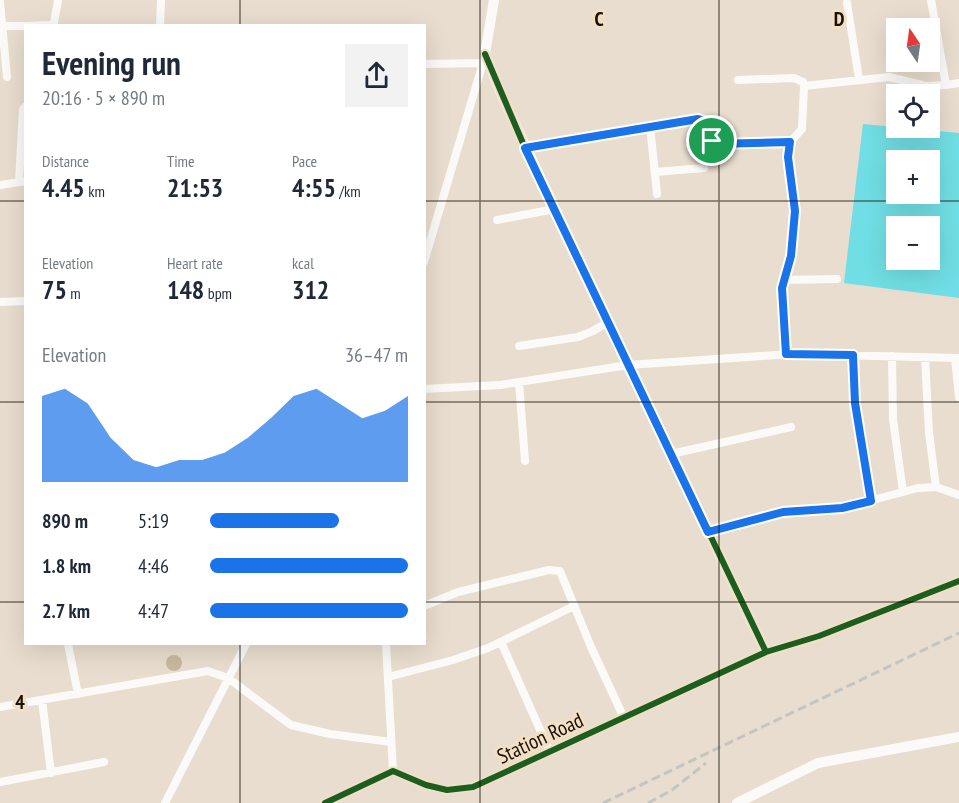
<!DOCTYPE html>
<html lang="en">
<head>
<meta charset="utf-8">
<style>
	body { margin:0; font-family:"PT Sans Narrow",sans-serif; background:#f2f2f3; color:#1f2937; height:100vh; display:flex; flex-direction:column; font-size:22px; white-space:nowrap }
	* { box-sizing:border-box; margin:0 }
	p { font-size:20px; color:#747a83 }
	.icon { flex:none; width:33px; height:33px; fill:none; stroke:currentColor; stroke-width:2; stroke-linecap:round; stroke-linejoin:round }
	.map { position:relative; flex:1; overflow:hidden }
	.details { position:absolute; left:24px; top:24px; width:402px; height:621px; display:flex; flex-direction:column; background:#fff; border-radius:0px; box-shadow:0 6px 24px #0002 }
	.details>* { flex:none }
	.needle { width:39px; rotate:347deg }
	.tools { position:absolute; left:886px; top:18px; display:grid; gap:12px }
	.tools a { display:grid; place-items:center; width:54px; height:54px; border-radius:0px; background:#fff; box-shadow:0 6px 24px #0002; font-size:30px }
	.pin { position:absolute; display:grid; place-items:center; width:51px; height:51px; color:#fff; margin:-26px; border:3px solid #fff; border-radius:50%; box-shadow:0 2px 6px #0007 }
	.round { display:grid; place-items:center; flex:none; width:63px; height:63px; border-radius:0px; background:#f2f2f3 }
	.summary { display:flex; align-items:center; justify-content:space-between; height:102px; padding:0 18px }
	h1 { font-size:33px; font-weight:700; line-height:45px }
	.figures { display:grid; grid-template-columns:repeat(3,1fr); gap:9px; height:102px; padding:6px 18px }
	.figures div { display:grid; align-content:center }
	.figures b { font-size:26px; font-weight:700 }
	.figures small { font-size:16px; font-weight:400 }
	.figures p { font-size:16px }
	.chart { height:168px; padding:12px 18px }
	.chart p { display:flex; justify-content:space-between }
	.chart svg { width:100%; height:108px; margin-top:6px; fill:#1a73e8; opacity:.7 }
	ul { padding:0 18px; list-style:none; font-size:20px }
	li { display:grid; grid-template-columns:96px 72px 1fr; align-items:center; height:45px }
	li i { height:15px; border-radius:8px; background:#1a73e8 }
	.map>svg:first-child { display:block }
	.water { fill:#70dee4; fill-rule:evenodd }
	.building { fill:#c8b89f }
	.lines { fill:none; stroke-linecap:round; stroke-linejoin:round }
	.street { stroke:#fcfaf8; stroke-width:8 }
	.secondary { stroke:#fcfaf8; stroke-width:10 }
	.rail { stroke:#c6c4c0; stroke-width:3; stroke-dasharray:9 4.5; stroke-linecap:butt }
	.cycleway-casing { stroke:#f2dfc4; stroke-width:10 }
	.cycleway { stroke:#1b5e20; stroke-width:6 }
	.route-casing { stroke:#fff; stroke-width:12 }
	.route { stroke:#1a73e8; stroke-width:8 }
	.grid { fill:none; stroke:#171108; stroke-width:1.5; stroke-opacity:0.55 }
	.labels { text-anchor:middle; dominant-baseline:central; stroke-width:6; stroke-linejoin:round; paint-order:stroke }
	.street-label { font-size:21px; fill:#171108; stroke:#f2dfc4 }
	.grid-label { font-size:20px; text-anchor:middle; font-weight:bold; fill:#171108; stroke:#f2dfc4; stroke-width:6; stroke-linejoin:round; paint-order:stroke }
</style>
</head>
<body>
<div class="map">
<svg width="959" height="803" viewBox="0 0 959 803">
	<rect width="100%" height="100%" fill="#e8ddce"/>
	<path class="water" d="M863 124 959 133V298L844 283ZM897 160H930V194H897ZM897 226H930V260H897Z"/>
	<path class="building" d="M166 663a8 8 0 1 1 16 0a8 8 0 1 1-16 0Z"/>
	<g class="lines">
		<path class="street" d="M0 2 7 77
			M847 3 859 79
			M2 26H26
			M26 26 48 25 54 23 58 0
			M160 26 161 0
			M424 64 483 63
			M738 80 794 78 803 82 804 86 802 129 790 142 788 150 795 211 791 256 782 288 786 354
			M946 85 959 83
			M804 86 889 77 926 86 946 85 931 0
			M525 148 650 126
			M655 172 704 168
			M19 182 23 109 26 106
			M0 185 26 181
			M657 194 650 126 704 119C714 125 708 135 714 144L790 142
			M497 220 555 209
			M424 262 485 56
			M784 280 837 279
			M0 302 26 301
			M519 346 578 337 593 331 608 322
			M853 355 855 403 871 501
			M892 356 893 419 903 492
			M925 357 929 433 936 487
			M955 358 959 397
			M519 382 525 461
			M424 389 500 385 628 365 792 354 959 358
			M671 454 791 427
			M708 532 783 512 842 508 918 488 936 487 959 495
			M424 606 458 592 549 570 560 571 591 647 624 718
			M501 642 550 752
			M68 644 78 694
			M386 644 393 771
			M388 677 453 660 488 648 574 606
			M42 700 51 773
			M0 707 208 671 228 678 291 725 330 734 391 742
			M0 782 104 762
			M165 803 246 644
			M325 803 393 771 426 785 447 790 473 787 766 652 819 636 959 581"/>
		<path class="secondary" d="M494 0 485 54 503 98 628 365 766 652
			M737 803 818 763 959 737"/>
		<path class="rail" d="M603 803 959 633
			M648 803 672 790 706 763"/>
		<g class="cycleway-casing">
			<path id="cycleway" d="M485 54 525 148 766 652
				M325 803 393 771 426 785 447 790 473 787 766 652 819 636 959 581"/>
		</g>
		<use href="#cycleway" class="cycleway"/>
	</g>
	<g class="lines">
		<g class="route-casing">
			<path id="route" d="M698 119 708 122 714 144 790 142 788 157 795 211 791 256 782 288 786 354 853 355 855 403 871 501 842 508 783 512 708 532 525 148Z"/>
		</g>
		<use href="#route" class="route"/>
	</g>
	<path class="grid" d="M240 0V26M480 0V803M719 0V803M0 201H26M424 201H959M0 402H26M424 402H959M0 602H26M424 602H959M240 644V803"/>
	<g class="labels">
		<g class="street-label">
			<text transform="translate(540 738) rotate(-25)">Station Road</text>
		</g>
	</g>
	<g class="grid-label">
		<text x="599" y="26">C</text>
		<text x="839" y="26">D</text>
		<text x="20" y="709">4</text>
	</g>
</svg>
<div class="tools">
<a><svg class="needle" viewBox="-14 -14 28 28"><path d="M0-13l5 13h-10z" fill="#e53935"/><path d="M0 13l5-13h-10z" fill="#747a83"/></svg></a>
<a><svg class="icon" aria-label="locate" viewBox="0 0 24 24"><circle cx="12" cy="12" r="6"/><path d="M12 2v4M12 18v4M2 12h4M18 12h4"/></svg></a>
<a>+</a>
<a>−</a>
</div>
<div class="pin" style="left:712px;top:141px;background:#1e9e55"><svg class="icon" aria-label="arrive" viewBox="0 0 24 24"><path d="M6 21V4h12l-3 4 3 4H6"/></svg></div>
<section class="details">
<div class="summary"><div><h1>Evening run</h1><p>20:16 · 5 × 890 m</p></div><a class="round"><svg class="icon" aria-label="share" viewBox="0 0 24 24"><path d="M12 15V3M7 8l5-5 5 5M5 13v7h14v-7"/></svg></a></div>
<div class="figures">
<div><p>Distance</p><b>4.45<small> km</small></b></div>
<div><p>Time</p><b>21:53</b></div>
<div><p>Pace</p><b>4:55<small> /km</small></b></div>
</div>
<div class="figures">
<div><p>Elevation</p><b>75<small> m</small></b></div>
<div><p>Heart rate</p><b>148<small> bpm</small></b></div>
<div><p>kcal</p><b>312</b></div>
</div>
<div class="chart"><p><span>Elevation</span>36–47 m</p>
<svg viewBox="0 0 160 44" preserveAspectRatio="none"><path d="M0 44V9L10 6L20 12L30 26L40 35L50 38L60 35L70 35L80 32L90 26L100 18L110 9L120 6L130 12L140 18L150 15L160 9V44z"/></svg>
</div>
<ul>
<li><b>890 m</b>5:19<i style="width:65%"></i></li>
<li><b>1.8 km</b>4:46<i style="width:100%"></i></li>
<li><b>2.7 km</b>4:47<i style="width:100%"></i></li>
</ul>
</section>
</div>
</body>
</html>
